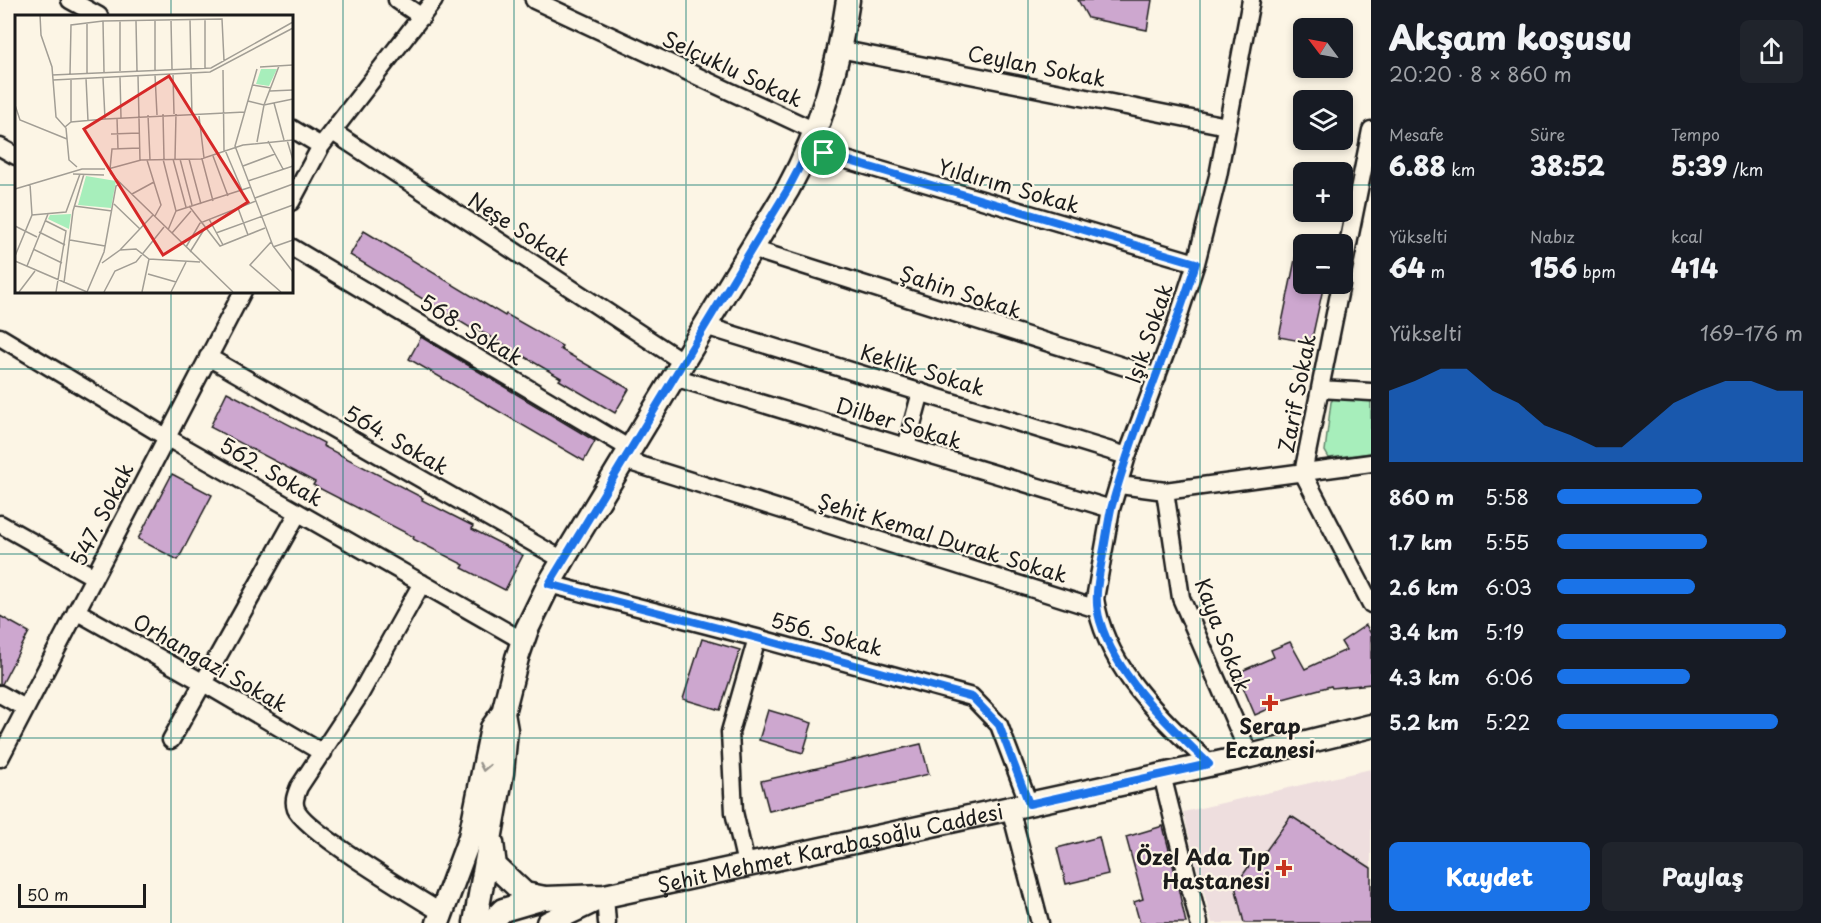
<!DOCTYPE html>
<html lang="tr">
<head>
<meta charset="utf-8">
<style>
	body { margin:0; font-family:"Playpen Sans",sans-serif; background:#20242c; color:#f1f3f6; height:100vh; display:flex; flex-direction:column; font-size:22px; white-space:nowrap }
	* { box-sizing:border-box; margin:0 }
	p { font-size:20px; color:#9ea1a6 }
	.icon { flex:none; width:33px; height:33px; fill:none; stroke:currentColor; stroke-width:2; stroke-linecap:round; stroke-linejoin:round }
	.map { position:relative; flex:1; overflow:hidden }
	.panel { display:flex; flex-direction:column; background:#171b24; width:450px }
	.panel>* { flex:none }
	.needle { width:39px; rotate:302deg }
	.controls { position:absolute; left:1293px; top:18px; display:grid; gap:12px }
	.controls a { display:grid; place-items:center; width:60px; height:60px; border-radius:9px; background:#171b24; box-shadow:0 3px 9px #0003; font-size:30px }
	.scale { position:absolute; left:18px; bottom:15px; width:128px; box-sizing:border-box; padding-left:6px; border:3px solid #1c1c1c; border-top:0; font-size:16px; line-height:21px; white-space:nowrap; color:#1c1c1c; -webkit-text-stroke:4px #fcf5e5; paint-order:stroke }
	.pin { position:absolute; display:grid; place-items:center; width:51px; height:51px; color:#fff; margin:-26px; border:3px solid #fff; border-radius:50%; box-shadow:0 2px 6px #0007 }
	.round { display:grid; place-items:center; flex:none; width:63px; height:63px; border-radius:9px; background:#20242c }
	.headline { display:flex; align-items:center; justify-content:space-between; height:102px; padding:0 18px }
	h1 { font-size:33px; font-weight:800; line-height:45px }
	.stats { display:grid; grid-template-columns:repeat(3,1fr); gap:9px; height:102px; padding:6px 18px }
	.stats div { display:grid; align-content:center }
	.stats b { font-size:26px; font-weight:800 }
	.stats small { font-size:16px; font-weight:400 }
	.stats p { font-size:16px }
	.chart { height:168px; padding:12px 18px }
	.chart p { display:flex; justify-content:space-between }
	.chart svg { width:100%; height:108px; margin-top:6px; fill:#1a73e8; opacity:.7 }
	.primary-button { display:flex; gap:12px; margin-top:auto; padding:12px 18px }
	.primary-button a { flex:1; height:69px; border-radius:9px; background:#1a73e8; color:#fff; font-size:24px; font-weight:800; line-height:69px; text-align:center }
	.primary-button a+a { background:#20242c; color:#f1f3f6 }
	ul { padding:0 18px; list-style:none; font-size:20px }
	li { display:grid; grid-template-columns:96px 72px 1fr; align-items:center; height:45px }
	li i { height:15px; border-radius:8px; background:#1a73e8 }
	main { display:flex; flex:1; min-height:0 }
	.map>svg:first-child { display:block }
	.built { fill:#eedede }
	.green { fill:#a7eebb; stroke:#62856c; stroke-width:1.5 }
	.building { fill:#cda7cf; stroke:#1c1c1c; stroke-width:1.5 }
	.lines { fill:none; stroke-linecap:round; stroke-linejoin:round }
	.street-casing { stroke:#1c1c1c; stroke-width:21 }
	.secondary-casing { stroke:#1c1c1c; stroke-width:27 }
	.street { stroke:#fcf5e5; stroke-width:16 }
	.secondary { stroke:#fcf5e5; stroke-width:22 }
	.oneway { stroke:#97938b }
	.route-casing { stroke:#fff; stroke-width:12 }
	.route { stroke:#1a73e8; stroke-width:8 }
	.grid { fill:none; stroke:#0f766e; stroke-width:1.5; stroke-opacity:0.55 }
	.poi-dot { fill:#c8321e; stroke:#fcf5e5; stroke-width:2 }
	.labels { text-anchor:middle; dominant-baseline:central; stroke-width:4.5; stroke-linejoin:round; paint-order:stroke }
	.street-label { font-size:21px; fill:#1c1c1c; stroke:#fcf5e5 }
	.poi-label { font-size:21px; font-weight:bold; fill:#1c1c1c; stroke:#fcf5e5 }
	.inset-road { fill:none; stroke:#a29e95; stroke-width:1.5 }
	.view { fill:#d62828; fill-opacity:0.15; stroke:#d62828; stroke-width:3 }
	.inset-edge { fill:none; stroke:#1c1c1c; stroke-width:3 }
</style>
</head>
<body>
<main>
<div class="map">
<svg width="1371" height="923" viewBox="0 0 1371 923">
	<rect width="100%" height="100%" fill="#fcf5e5"/>
	<filter id="ink" filterUnits="userSpaceOnUse"><feTurbulence type="fractalNoise" baseFrequency=".0167" numOctaves="2"/><feDisplacementMap in="SourceGraphic" scale="12" xChannelSelector="R" yChannelSelector="G"/><feConvolveMatrix kernelMatrix="1 2 1 2 8 2 1 2 1" color-interpolation-filters="sRGB"/></filter>
	<g filter="url(#ink)">
		<path class="built" d="M1371 769V923H1212L1183 812Z"/>
		<path class="green" d="M1335 396 1371 398V453L1329 458 1325 451 1331 402Z"/>
		<path class="building" d="M1078 0H1152L1147 30 1088 18Z
			M364 231 505 316 506 314 562 346 560 349 629 389 615 413 559 380 561 378 475 328 474 330 350 255Z
			M1297 250 1304 251V284H1324L1311 343 1279 337Z
			M421 337 595 441 584 461 409 359Z
			M227 392 324 443 323 446 423 498 422 500 473 526 472 529 523 555 505 590 462 568 464 565 413 539 414 537 313 485 315 482 210 427Z
			M172 474 212 495 178 560 138 539Z
			M0 616 29 632 2 684H0Z
			M1366 625 1371 634V684L1332 688 1331 686 1279 700 1280 704 1255 715 1237 673 1274 657 1271 650 1290 642 1305 669 1346 650 1341 642Z
			M702 639 740 650 720 710 683 699Z
			M768 710 812 723 803 753 759 740Z
			M921 744 929 774 769 811 761 781Z
			M1291 816 1371 868V923H1244L1235 886 1256 856 1260 859Z
			M1163 826 1174 869 1186 923H1140L1134 902 1143 899 1126 837Z
			M1099 837 1108 874 1066 884 1057 848Z"/>
		<g class="lines">
			<g class="street-casing">
				<path id="street" d="M70 0 99 16
					M397 0 422 17
					M534 0 815 131
					M839 49 1227 126
					M291 128 321 146
					M333 132 683 362
					M0 147 16 156
					M809 149 1196 263
					M291 202 321 146 434 0
					M291 247 630 449
					M752 249 1157 377
					M1342 274 1371 130
					M1341 284 1303 473 1371 604
					M705 326 1127 456
					M0 337 166 437 523 641
					M208 357 563 560
					M674 377 1111 509
					M1320 389 1371 392
					M906 447 921 392
					M624 460 1097 609C1111 673 1164 721 1210 764
					M1120 485 1165 491 1371 463
					M1165 491 1181 598 1250 756
					M0 524 94 577
					M422 583 359 696 299 787C296 795 293 801 296 809 305 831 416 897 442 913
					M549 584 757 638 972 697 999 725 1029 804
					M1097 609 1095 599 1111 509 1127 456 1174 330 1196 263 1218 176 1251 0
					M76 611 202 682 323 753
					M0 694 25 708
					M171 740 298 513
					M0 758 243 291
					M1162 775 1199 923
					M1010 808 1040 923
					M746 864 734 812 730 732 757 638
					M605 896 607 923"/>
			</g>
			<g class="secondary-casing">
				<g id="secondary">
					<path id="s1" d="M492 843 495 866 525 894 545 898 605 896 1250 756 1371 726"/>
					<path d="M438 923 470 837 492 728 500 717"/>
					<path d="M475 923 502 773 506 730 503 713 517 658 527 629 549 584 572 545 788 189C821 129 838 68 848 0"/>
					<path d="M490 923 503 910 544 898"/>
					<path d="M548 923 598 899"/>
				</g>
			</g>
			<use href="#street" class="street"/>
			<use href="#secondary" class="secondary"/>
		</g>
		<defs><path id="oneway-chevron" d="M-2-3.5L2.5 0L-2 3.5" fill="none" stroke-width="1.6" stroke-linecap="round" stroke-linejoin="round" transform="scale(1.5)"/></defs>
		<use class="oneway" href="#oneway-chevron" transform="translate(484 767) rotate(101)"/>
	</g>
	<g class="lines" filter="url(#ink)">
		<g class="route-casing">
			<path id="route" d="M809 149 1196 263C1170 346 1134 425 1111 509 1108 523 1106 539 1103 554 1099 577 1093 598 1100 621 1117 678 1168 724 1209 764L1029 804 999 725 972 697 757 638 549 584 788 189Z"/>
		</g>
		<use href="#route" class="route"/>
	</g>
	<path class="grid" d="M171 0V16M343 0V923M514 0V923M686 0V923M857 0V923M1028 0V923M1200 0V923M0 185H16M291 185H1304M1342 185H1371M171 291V923M0 369H1371M0 554H1371M0 738H1371"/>
	<g class="poi-dot">
		<path d="M1267 694h6v6h6v6h-6v6h-6v-6h-6v-6h6z"/>
		<path d="M1281 859h6v6h6v6h-6v6h-6v-6h-6v-6h6z"/>
	</g>
	<g class="labels">
		<g class="street-label">
			<text transform="translate(1037 65) rotate(11)">Ceylan Sokak</text>
			<text transform="translate(733 68) rotate(25)">Selçuklu Sokak</text>
			<text transform="translate(1009 185) rotate(16)">Yıldırım Sokak</text>
			<text transform="translate(520 228) rotate(33)">Neşe Sokak</text>
			<text transform="translate(961 291) rotate(18)">Şahin Sokak</text>
			<text transform="translate(472 329) rotate(31)">568. Sokak</text>
			<text transform="translate(1148 333) rotate(-71)">Işık Sokak</text>
			<text transform="translate(923 369) rotate(17)">Keklik Sokak</text>
			<text transform="translate(1296 393) rotate(-79)">Zarif Sokak</text>
			<text transform="translate(899 422) rotate(17)">Dilber Sokak</text>
			<text transform="translate(397 439) rotate(30)">564. Sokak</text>
			<text transform="translate(272 471) rotate(30)">562. Sokak</text>
			<text transform="translate(101 514) rotate(-63)">547. Sokak</text>
			<text transform="translate(943 537) rotate(17)">Şehit Kemal Durak Sokak</text>
			<text transform="translate(827 633) rotate(15)">556. Sokak</text>
			<text transform="translate(1224 635) rotate(69)">Kaya Sokak</text>
			<text transform="translate(211 662) rotate(30)">Orhangazi Sokak</text>
			<text stroke="none"><textPath href="#s1" startOffset="375">Şehit Mehmet Karabaşoğlu Caddesi</textPath></text>
		</g>
		<g class="poi-label">
			<text x="1270" y="725">Serap<tspan x="1270" dy="24">Eczanesi</tspan></text>
			<text x="1270" y="856" text-anchor="end">Özel Ada Tıp<tspan x="1270" dy="24">Hastanesi</tspan></text>
		</g>
	</g>
	<g transform="translate(15 15)">
		<rect width="278" height="278" fill="#fcf5e5"/>
		<path d="M246 54H262L254 71 241 69ZM71 161 101 166 96 193 63 190ZM56 199 54 214 33 204 35 200Z" fill="#a7eebb"/>
		<path class="inset-road" d="M25 0 26 20 37 52 41 102 51 113 54 145 62 152M140 5V55M156 5 157 54M175 5 176 54M190 5V53M88 6 89 57M105 6V56M121 6 122 56M72 8V58M245 52 278 50M242 54 220 131 258 231 278 257M208 55 209 136M55 59 56 10 88 6 207 4 209 46M158 59 159 99M176 59 177 101M37 60 196 53 278 7M140 60 142 100M123 61 125 146M105 62 106 103M71 63 73 106M88 63 90 104M56 64V107M38 65 195 57 278 13M238 70 256 73M255 76 278 75M233 86 249 90 278 84M259 88 269 125M0 90 5 105 52 124M148 99 149 144M133 100 135 145M184 101 189 143M102 103 103 134M50 112 56 107 90 104 230 97M96 119 124 118M272 125 278 145M253 126 268 154M242 127 249 90 264 51M210 135 227 175M198 141 213 181M148 144 161 196 153 215M158 144 171 192M160 144 161 99M165 144 177 190M174 144 186 189M187 144 198 186M132 145 146 190 140 201M228 151 260 139M93 154 126 145 186 144 228 130 278 125M95 154 97 134 125 133M95 158 218 277M58 159 89 160M233 166 278 151M0 174 67 154H90M117 179 139 167M240 183 278 169M99 189 125 214M59 191 97 196M174 191 205 231 250 213M223 193 233 220M161 196 236 172M17 200 51 197 65 159M194 204 208 230M31 206 51 216 41 277M0 211 22 222M24 217 50 230M157 218 176 196M201 218 278 190M55 225 90 231M256 227 235 250 266 277M171 232 185 208 241 186M258 232 278 225M18 234 47 248M105 235 121 234 134 244 185 247M175 237 190 213M0 241 17 200 15 169M0 246 72 277M87 248 105 235 138 200M12 251 33 199M133 259 161 267M49 268 58 196 69 159M4 277 20 256M72 277 89 237 101 171 106 168M89 277 100 256 121 247 149 212M127 277 134 244M156 277 171 247"/>
		<path class="view" d="M154 61 233 187 148 240 69 114Z"/>
		<rect width="278" height="278" class="inset-edge"/>
	</g>
</svg>
<div class="controls">
<a><svg class="needle" viewBox="-14 -14 28 28"><path d="M0-13l5 13h-10z" fill="#e53935"/><path d="M0 13l5-13h-10z" fill="#9ea1a6"/></svg></a>
<a><svg class="icon" aria-label="layers" viewBox="0 0 24 24"><path d="M12 4l9 5-9 5-9-5zM3 14l9 5 9-5"/></svg></a>
<a>+</a>
<a>−</a>
</div>
<div class="scale">50 m</div>
<div class="pin" style="left:824px;top:153px;background:#1e9e55"><svg class="icon" aria-label="arrive" viewBox="0 0 24 24"><path d="M6 21V4h12l-3 4 3 4H6"/></svg></div>
</div>
<section class="panel">
<div class="headline"><div><h1>Akşam koşusu</h1><p>20:20 · 8 × 860 m</p></div><a class="round"><svg class="icon" aria-label="share" viewBox="0 0 24 24"><path d="M12 15V3M7 8l5-5 5 5M5 13v7h14v-7"/></svg></a></div>
<div class="stats">
<div><p>Mesafe</p><b>6.88<small> km</small></b></div>
<div><p>Süre</p><b>38:52</b></div>
<div><p>Tempo</p><b>5:39<small> /km</small></b></div>
</div>
<div class="stats">
<div><p>Yükselti</p><b>64<small> m</small></b></div>
<div><p>Nabız</p><b>156<small> bpm</small></b></div>
<div><p>kcal</p><b>414</b></div>
</div>
<div class="chart"><p><span>Yükselti</span>169–176 m</p>
<svg viewBox="0 0 160 44" preserveAspectRatio="none"><path d="M0 44V15L10 11L20 6L30 6L40 15L50 20L60 29L70 33L80 38L90 38L100 29L110 20L120 15L130 11L140 11L150 15L160 15V44z"/></svg>
</div>
<ul>
<li><b>860 m</b>5:58<i style="width:59%"></i></li>
<li><b>1.7 km</b>5:55<i style="width:61%"></i></li>
<li><b>2.6 km</b>6:03<i style="width:56%"></i></li>
<li><b>3.4 km</b>5:19<i style="width:93%"></i></li>
<li><b>4.3 km</b>6:06<i style="width:54%"></i></li>
<li><b>5.2 km</b>5:22<i style="width:90%"></i></li>
</ul>
<div class="primary-button"><a>Kaydet</a><a>Paylaş</a></div>
</section>
</main>
</body>
</html>
